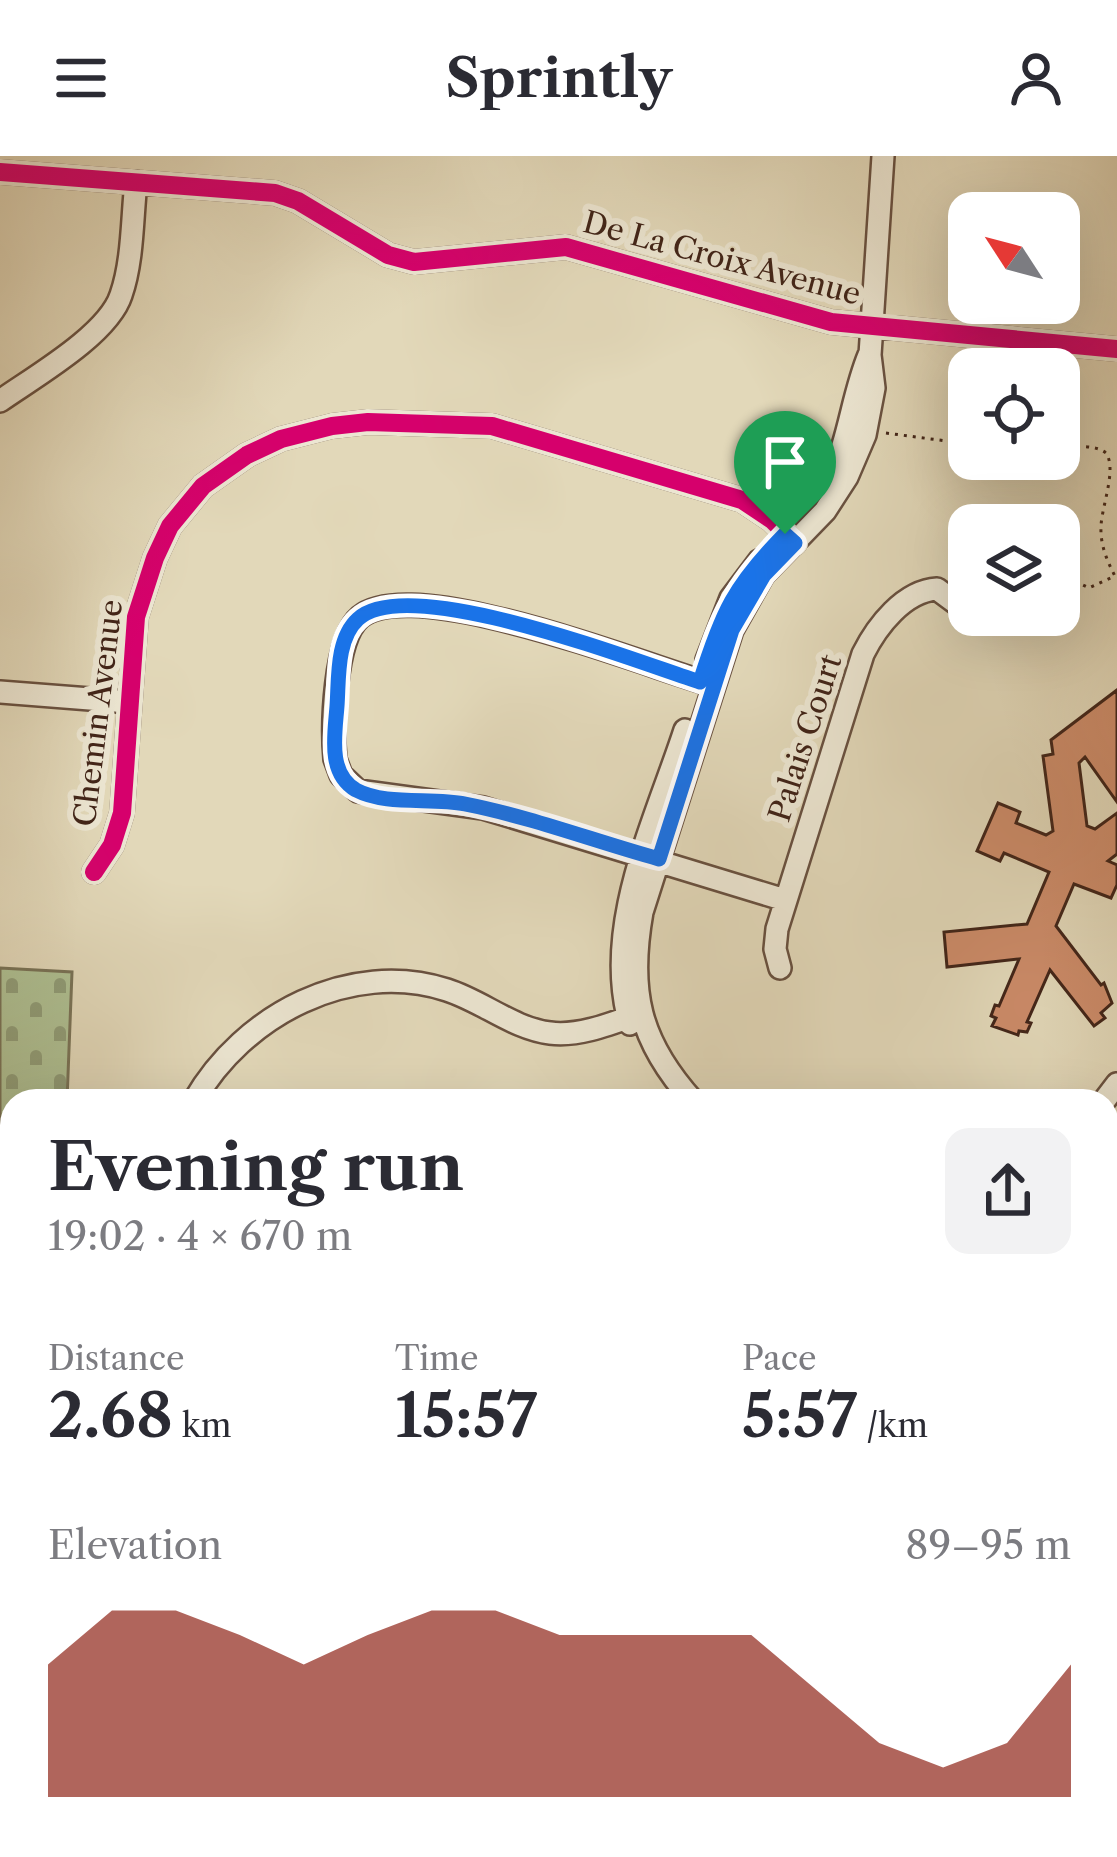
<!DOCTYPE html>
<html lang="en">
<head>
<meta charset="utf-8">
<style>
	body { margin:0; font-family:"Libre Caslon Text",serif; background:#f2f2f3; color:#2b2b33; height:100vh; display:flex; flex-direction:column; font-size:45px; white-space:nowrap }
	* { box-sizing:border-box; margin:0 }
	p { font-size:39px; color:#7c7c81 }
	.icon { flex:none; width:66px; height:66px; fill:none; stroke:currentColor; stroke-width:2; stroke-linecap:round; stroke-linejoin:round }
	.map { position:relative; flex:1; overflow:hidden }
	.details { position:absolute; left:0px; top:933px; width:1119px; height:768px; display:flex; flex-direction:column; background:#fff; border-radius:36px 36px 0 0; box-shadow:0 12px 48px #0002 }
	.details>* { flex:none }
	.needle { width:78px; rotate:306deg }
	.controls { position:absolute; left:948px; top:36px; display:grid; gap:24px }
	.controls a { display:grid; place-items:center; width:132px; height:132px; border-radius:24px; background:#fff; box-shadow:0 12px 48px #0002; font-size:60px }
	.pin { position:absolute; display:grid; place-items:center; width:102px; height:102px; color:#fff; margin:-123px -51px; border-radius:50% 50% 50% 0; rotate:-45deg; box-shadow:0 0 12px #0007 }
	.pin .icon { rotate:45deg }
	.round { display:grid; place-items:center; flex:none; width:126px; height:126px; border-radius:24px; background:#f2f2f3 }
	.summary { display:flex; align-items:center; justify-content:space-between; height:204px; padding:0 48px }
	h1 { font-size:66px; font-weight:700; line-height:90px }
	.stats { display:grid; grid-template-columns:repeat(3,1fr); gap:18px; height:204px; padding:12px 48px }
	.stats div { display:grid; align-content:center }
	.stats b { font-size:60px; font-weight:700 }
	.stats small { font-size:33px; font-weight:400 }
	.stats p { font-size:33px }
	.chart { height:336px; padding:24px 48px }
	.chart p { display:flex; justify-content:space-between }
	.chart svg { width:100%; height:216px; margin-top:12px; fill:#8f2418; opacity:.7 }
	header { display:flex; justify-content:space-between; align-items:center; height:156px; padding:0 48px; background:#fff; font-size:54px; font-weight:700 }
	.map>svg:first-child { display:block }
	.cemetery { fill:url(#cemetery-stones); stroke:#787256; stroke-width:3 }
	.building { fill:#cc8b69; stroke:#412418; stroke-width:3 }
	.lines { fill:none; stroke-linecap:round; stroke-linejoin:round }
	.minor-casing { stroke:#695140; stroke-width:26 }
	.path { stroke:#412418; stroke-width:3; stroke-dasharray:3 6; stroke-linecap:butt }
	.minor { stroke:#ece6d2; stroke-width:21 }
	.cycleway-casing { stroke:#ece6d2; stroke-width:26 }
	.cycleway { stroke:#d6006c; stroke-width:18 }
	.route-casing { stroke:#fff; stroke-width:24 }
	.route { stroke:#1a73e8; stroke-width:15 }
	.labels { text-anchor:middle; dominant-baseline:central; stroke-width:12; stroke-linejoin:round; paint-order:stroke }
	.street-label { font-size:30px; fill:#412418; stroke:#ece6d2 }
</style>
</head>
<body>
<header><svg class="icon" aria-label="menu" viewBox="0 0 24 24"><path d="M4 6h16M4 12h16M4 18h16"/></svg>Sprintly<svg class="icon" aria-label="person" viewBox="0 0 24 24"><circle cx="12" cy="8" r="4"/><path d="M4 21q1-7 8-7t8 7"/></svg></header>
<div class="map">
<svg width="1117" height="1701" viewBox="0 0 1117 1701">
	<defs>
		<pattern id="cemetery-stones" width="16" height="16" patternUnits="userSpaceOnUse" patternTransform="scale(3)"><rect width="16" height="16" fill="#aec093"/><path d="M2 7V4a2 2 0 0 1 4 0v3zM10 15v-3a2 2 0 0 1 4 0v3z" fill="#8f9c77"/></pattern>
	</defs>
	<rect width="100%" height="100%" fill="#e2d8b9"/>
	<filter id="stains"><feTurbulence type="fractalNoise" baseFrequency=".00167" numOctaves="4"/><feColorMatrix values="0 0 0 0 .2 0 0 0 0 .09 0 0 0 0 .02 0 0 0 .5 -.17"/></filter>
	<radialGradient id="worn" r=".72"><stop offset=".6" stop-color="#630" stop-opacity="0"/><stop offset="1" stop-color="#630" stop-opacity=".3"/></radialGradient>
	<path class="cemetery" d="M0 812 72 816 67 945H12V1132H0Z"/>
	<path class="building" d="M1117 534V646L1085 601 1079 607 1087 670 1095 673 1117 657V698L1108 705 1117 709V729L1111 742 1074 728 1056 770 1101 829 1104 827 1112 847 1101 857 1105 862 1094 870 1050 814 1027 866 1031 867 1027 876 1019 875 1018 879 992 870 996 862 991 860 995 849 999 850 1019 803 947 811 944 776 1027 768 1049 716 1004 697 1000 705 977 695 998 647 1020 656 1016 667 1046 679 1053 675 1043 600 1053 598 1051 584Z"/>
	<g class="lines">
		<g class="minor-casing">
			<path id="minor" d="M0 16 275 37 298 45 388 99 414 106 566 91 831 166 1117 193
				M0 245C34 221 108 179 121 139 133 105 132 62 136 26
				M830 323C850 282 852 240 869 199
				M707 504 731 442 759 405
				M713 529C646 510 413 417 360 461 334 483 332 571 335 603L341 619 358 635 483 652 785 744
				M0 536 128 546
				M94 716 112 689 122 657 136 461 155 402 170 370 203 330 247 299 281 283 332 270 368 266 492 270 742 344 772 364 795 387
				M780 812 775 793 777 773 863 498C877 470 904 435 937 433L960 450
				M630 868C602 771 655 666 685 574
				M194 945C243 859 350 803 447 834 482 845 514 873 550 877 579 881 613 867 641 857
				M693 945C639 885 628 835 642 756L732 474 763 419 825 355 847 321 865 279 874 232 870 199 883 0
				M1104 945 1117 928
				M0 1151 12 1152
				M1107 1179 1117 1177
				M1107 1211 1117 1212
				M1107 1625 1117 1626
				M32 1701 36 1689
				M239 1701 242 1689
				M442 1701 445 1689
				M659 1701 663 1689
				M854 1701 859 1689
				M924 1701 925 1689"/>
		</g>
		<path class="path" d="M886 277 969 288
			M1059 290C1073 291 1095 288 1106 297 1117 313 1102 349 1101 370 1100 390 1108 407 1117 424
			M1059 417 1089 432 1115 420"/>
		<use href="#minor" class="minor"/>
		<g class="cycleway-casing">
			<path id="cycleway" d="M0 16 275 37 298 45 388 99 414 106 566 91 831 166 1117 193
				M94 716 112 689 122 657 136 461 155 402 170 370 203 330 247 299 281 283 332 270 368 266 492 270 742 344 772 364 795 387"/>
		</g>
		<use href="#cycleway" class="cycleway"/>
	</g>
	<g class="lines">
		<g class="route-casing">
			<path id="route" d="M785 378 795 387 764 419 732 474 659 703C594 685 531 661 465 648 432 641 386 650 356 634 327 617 335 578 337 550 339 523 336 483 358 463 408 416 637 506 700 526 722 456 734 430 785 378Z"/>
		</g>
		<use href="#route" class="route"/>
	</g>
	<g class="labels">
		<g class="street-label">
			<text transform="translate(722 102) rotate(15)">De La Croix Avenue</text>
			<text transform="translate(98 557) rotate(-83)">Chemin Avenue</text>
			<text transform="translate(805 582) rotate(-72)">Palais Court</text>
		</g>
	</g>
	<rect width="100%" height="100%" filter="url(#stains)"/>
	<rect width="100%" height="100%" fill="url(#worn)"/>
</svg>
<div class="controls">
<a><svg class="needle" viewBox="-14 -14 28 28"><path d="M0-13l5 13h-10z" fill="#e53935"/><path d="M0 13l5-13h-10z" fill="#7c7c81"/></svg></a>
<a><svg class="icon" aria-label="locate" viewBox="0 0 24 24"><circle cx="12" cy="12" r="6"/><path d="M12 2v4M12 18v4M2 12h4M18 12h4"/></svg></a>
<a><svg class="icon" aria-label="layers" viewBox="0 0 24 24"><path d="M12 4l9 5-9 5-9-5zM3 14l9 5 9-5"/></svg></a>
</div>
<div class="pin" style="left:785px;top:378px;background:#1e9e55"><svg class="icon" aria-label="arrive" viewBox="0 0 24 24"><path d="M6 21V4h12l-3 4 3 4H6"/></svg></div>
<section class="details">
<div class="summary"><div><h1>Evening run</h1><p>19:02 · 4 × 670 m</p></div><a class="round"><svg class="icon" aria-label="share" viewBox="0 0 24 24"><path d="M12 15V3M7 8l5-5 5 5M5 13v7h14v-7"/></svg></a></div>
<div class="stats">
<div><p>Distance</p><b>2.68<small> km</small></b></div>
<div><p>Time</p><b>15:57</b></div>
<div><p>Pace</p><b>5:57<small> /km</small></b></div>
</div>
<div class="chart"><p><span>Elevation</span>89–95 m</p>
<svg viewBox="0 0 160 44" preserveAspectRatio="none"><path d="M0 44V17L10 6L20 6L30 11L40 17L50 11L60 6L70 6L80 11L90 11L100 11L110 11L120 22L130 33L140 38L150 33L160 17V44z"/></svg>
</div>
</section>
</div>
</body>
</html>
